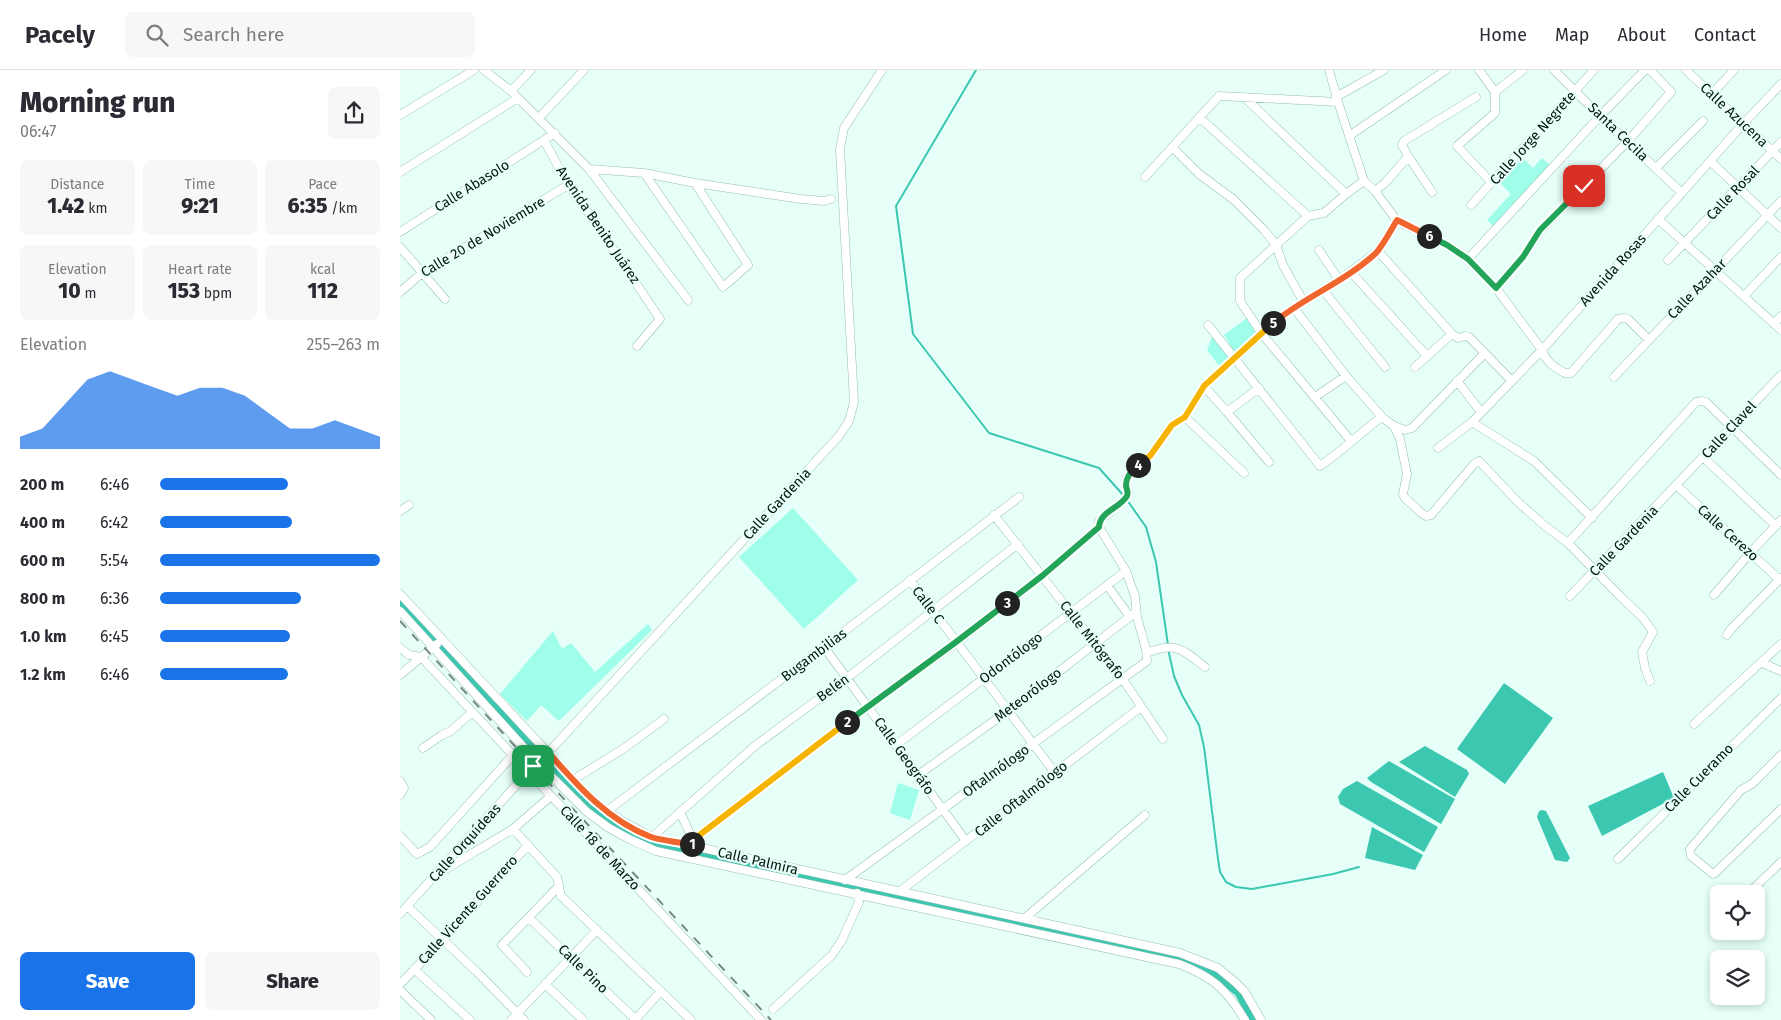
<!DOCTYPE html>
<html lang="en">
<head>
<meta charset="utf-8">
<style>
	body { margin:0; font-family:"Fira Sans",sans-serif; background:#f7f7f7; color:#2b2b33; height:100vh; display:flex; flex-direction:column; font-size:19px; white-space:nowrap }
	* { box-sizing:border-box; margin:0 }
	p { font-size:16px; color:#7c7c81 }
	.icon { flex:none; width:28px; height:28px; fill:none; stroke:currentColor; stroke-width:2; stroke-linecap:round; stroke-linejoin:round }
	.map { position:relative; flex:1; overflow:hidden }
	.drawer { display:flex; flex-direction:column; background:#fff; width:400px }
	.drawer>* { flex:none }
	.buttons { position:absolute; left:1310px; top:815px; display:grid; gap:10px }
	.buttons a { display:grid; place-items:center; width:55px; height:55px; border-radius:8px; background:#fff; box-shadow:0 2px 8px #0003; font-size:25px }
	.pin { position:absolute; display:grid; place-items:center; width:42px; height:42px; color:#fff; margin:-21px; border-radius:10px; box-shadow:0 2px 8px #0006 }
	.km { position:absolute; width:25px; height:25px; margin:-12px; border-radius:50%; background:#222; color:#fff; font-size:14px; line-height:25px; text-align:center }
	.round { display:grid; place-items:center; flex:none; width:52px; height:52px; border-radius:8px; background:#f7f7f7 }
	.head { display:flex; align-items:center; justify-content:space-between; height:85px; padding:0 20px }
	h1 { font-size:28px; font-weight:800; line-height:38px }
	.metrics { display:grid; grid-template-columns:repeat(3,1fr); gap:8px; height:85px; padding:5px 20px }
	.metrics div { display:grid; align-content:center; border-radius:8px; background:#f7f7f7; text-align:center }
	.metrics b { font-size:21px; font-weight:800 }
	.metrics small { font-size:14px; font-weight:400 }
	.metrics p { font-size:14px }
	.chart { height:140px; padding:10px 20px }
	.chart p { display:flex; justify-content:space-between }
	.chart svg { width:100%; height:90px; margin-top:5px; fill:#1a73e8; opacity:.7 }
	.button { display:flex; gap:10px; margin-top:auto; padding:10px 20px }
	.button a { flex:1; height:58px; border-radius:8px; background:#1a73e8; color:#fff; font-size:20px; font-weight:800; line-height:58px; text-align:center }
	.button a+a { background:#f7f7f7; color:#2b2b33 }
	ul { padding:0 20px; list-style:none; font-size:16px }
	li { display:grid; grid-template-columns:80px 60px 1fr; align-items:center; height:38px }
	li i { height:12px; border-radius:6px; background:#1a73e8 }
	header { display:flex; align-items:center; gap:30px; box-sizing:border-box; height:70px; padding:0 25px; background:#fff; border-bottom:1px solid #e1e1e2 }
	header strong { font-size:24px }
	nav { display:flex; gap:28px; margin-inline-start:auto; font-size:18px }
	.search { width:350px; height:45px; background:#f7f7f7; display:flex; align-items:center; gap:12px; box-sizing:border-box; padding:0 18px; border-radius:8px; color:#7c7c81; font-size:19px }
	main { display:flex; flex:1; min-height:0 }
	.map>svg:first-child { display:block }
	.green { fill:#9ffeea }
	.water { fill:#3cc8b0 }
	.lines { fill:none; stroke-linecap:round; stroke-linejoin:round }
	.stream { stroke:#3cc8b0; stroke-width:2 }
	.canal { stroke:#3cc8b0; stroke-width:7 }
	.street-casing { stroke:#95bdb4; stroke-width:9 }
	.street { stroke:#fff; stroke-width:8 }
	.rail { stroke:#758984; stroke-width:2; stroke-dasharray:9 9; stroke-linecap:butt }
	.split-1-casing { stroke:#fff; stroke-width:10 }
	.split-2-casing { stroke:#fff; stroke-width:10 }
	.split-3-casing { stroke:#fff; stroke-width:10 }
	.split-4-casing { stroke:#fff; stroke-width:10 }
	.split-5-casing { stroke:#fff; stroke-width:10 }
	.split-6-casing { stroke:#fff; stroke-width:10 }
	.split-7-casing { stroke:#fff; stroke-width:10 }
	.split-1 { stroke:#f0652b; stroke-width:6 }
	.split-2 { stroke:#f5b400; stroke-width:6 }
	.split-3 { stroke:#22a559; stroke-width:6 }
	.split-4 { stroke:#22a559; stroke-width:6 }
	.split-5 { stroke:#f5b400; stroke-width:6 }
	.split-6 { stroke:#f0652b; stroke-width:6 }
	.split-7 { stroke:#22a559; stroke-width:6 }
	.labels { text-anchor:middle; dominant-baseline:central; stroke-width:4.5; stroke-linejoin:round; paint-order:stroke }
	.street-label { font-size:14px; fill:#051511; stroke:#e6fff9 }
</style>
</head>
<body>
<header>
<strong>Pacely</strong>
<div class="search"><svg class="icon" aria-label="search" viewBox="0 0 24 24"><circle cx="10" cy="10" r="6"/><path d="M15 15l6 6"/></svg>Search here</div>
<nav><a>Home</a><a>Map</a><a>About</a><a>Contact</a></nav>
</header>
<main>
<section class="drawer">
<div class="head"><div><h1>Morning run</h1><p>06:47</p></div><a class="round"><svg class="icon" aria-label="share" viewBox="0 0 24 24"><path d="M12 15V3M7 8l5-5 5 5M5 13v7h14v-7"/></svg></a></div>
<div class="metrics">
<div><p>Distance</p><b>1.42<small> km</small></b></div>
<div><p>Time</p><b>9:21</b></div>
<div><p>Pace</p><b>6:35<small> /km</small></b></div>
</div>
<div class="metrics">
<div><p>Elevation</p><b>10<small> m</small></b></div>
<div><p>Heart rate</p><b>153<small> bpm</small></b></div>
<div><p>kcal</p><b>112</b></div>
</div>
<div class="chart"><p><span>Elevation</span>255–263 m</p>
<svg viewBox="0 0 160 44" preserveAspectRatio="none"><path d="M0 44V38L10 34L20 22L30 10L40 6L50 10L60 14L70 18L80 14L90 14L100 18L110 26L120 34L130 34L140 30L150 34L160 38V44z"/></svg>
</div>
<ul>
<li><b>200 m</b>6:46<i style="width:58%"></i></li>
<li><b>400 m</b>6:42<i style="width:60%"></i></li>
<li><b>600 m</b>5:54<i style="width:100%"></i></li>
<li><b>800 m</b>6:36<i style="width:64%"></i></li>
<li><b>1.0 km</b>6:45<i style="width:59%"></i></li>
<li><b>1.2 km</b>6:46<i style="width:58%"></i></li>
</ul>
<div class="button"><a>Save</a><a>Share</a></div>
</section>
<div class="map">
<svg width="1381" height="950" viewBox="0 0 1381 950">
	<rect width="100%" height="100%" fill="#e6fff9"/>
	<path class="green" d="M1122 87 1133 98 1142 88 1151 96 1094 157 1087 150 1111 124 1099 112Z
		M847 248 857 262 835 283 824 265Z
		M813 265 831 288 820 297 807 280Z
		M393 438 458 510 404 559 339 487Z
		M248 554 252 560 159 651 141 635 127 651 100 624 153 561 162 579 171 573 195 602Z
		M498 713 519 720 510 750 490 743Z"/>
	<path class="water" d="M1104 613 1153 648 1105 714 1057 679Z
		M1025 676 1067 700 1069 704 1055 727 999 692Z
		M989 691 1055 729 1041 754 971 712 967 708Z
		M1263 702 1274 728 1202 766 1188 736Z
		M957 711 1038 757 1024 782 940 734 938 727 943 719Z
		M1142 740 1146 741 1170 788 1167 792 1155 790 1137 747 1139 741Z
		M972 757 1023 785 1015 800 965 788Z"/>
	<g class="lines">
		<path class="stream" d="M576 0 496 136 513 264 589 363 699 398 724 426
			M727 430 746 457 756 492 768 575
			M768 579 774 606 782 625 799 655 804 677 818 789 820 802 826 812 836 817 852 819 933 804 959 797"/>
		<path class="canal" d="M0 534 188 736C209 752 229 764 253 773L771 886 803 896 838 923 853 950"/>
		<g class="street-casing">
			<path id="street" d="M84 0 111 21 189 99 288 230
				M929 0 938 32 964 111 975 121 997 151 1047 175 1068 189 1096 218 1142 280C1146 292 1154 297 1165 303H1171L1218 249 1224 248 1228 249 1249 270
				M1079 0 1095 22
				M1154 0 1200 46 1282 123
				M1286 0 1381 89
				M111 21 131 0
				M1312 24 1334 0
				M844 27 946 124 924 143 908 146
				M936 27 984 0
				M0 45 74 0
				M799 47 908 146 840 208V231L862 264 951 371
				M139 48 184 0
				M949 66 1046 0
				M144 70 168 115 195 152 260 249 237 276
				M772 77 799 104 833 129 864 160 876 175 883 195 903 231
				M1008 86 1032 122
				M1310 91 1381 158
				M1256 98 1303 51
				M189 99 244 103 295 113 401 129 424 131 431 129
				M0 102 118 28
				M244 103 323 217 348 195 295 113
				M745 107 819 26 938 32
				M1092 113 1057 76 1095 43V22L1123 0
				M975 121 985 113 1006 89 1008 86 1002 75 1004 71 1076 27
				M946 124 964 111
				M1071 135 1194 0
				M1258 149 1381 260
				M0 162 155 63
				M0 177 45 229
				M919 180 939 210
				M978 181 1052 264
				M1068 189 1200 46 1245 0
				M1268 190 1381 72
				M951 202 1027 286
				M1096 218 1123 187 1141 160 1228 71 1271 22 1250 0
				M923 220 985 297
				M0 222 22 203 168 115
				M1344 226 1381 187
				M894 238 946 306 983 348 994 356 1000 369 1007 404 1003 424 1005 428 1020 442 1026 446 1031 445 1074 394 1079 391 1118 432 1145 456 1168 473 1220 526 1243 548 1253 562 1242 582 1245 598 1250 611
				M1374 254 1381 246
				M808 255 920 396C941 382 959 364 979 349L983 348
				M1015 297 1052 264 1058 268 1065 266 1069 267 1111 310
				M1214 307 1381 131
				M1057 311 1081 342
				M804 316 884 244 939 210 978 181 997 151
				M915 327 946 306
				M827 342 869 392
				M785 347 844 403
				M1072 352 1134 391 1192 448
				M994 356 1005 360 1012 358 1084 284
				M1038 378 1072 352 1142 280 1343 54 1381 14
				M1303 387 1376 456
				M1276 415 1380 510
				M0 441 9 435
				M594 445 722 608 763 669
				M1168 473 1296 332 1302 331 1306 332 1381 405
				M510 510 655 703
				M707 515 730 547
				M0 524 193 731 222 751 252 767 780 883 818 898 835 912 845 922 861 950
				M1314 525 1350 483 1381 450
				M1170 526 1381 305
				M0 541 137 692 187 742 209 758 229 769 256 781 779 894C813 907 826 919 845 950
				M1327 565 1331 559 1381 508
				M424 577 566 771
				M0 578 9 585 21 587 361 950
				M747 583C776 571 783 580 805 597
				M1362 593 1381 601
				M0 605 37 574
				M1294 654 1381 574
				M496 675 726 501
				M23 678 42 665 51 661 72 642
				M1381 685 1352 714 1341 720 1290 779 1291 786 1313 804 1315 803 1381 739
				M518 705 608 641 736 542
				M173 710 226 677 264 649
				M0 711 4 718 0 725
				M207 741 424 577 619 427
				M280 742 293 770
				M113 759 157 807 161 826 291 950
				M0 766 17 784 30 777 113 685
				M252 767 356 675 447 608 618 474
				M291 788 293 770 468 636 557 572 642 506 699 457
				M1218 789 1381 628
				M46 799 113 759 151 726
				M445 810 747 591 746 579 737 547 735 526 726 501 699 457V451L726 428 728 423 726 415 727 407 733 400 750 386 772 355 785 347 804 316 827 342 859 318
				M500 821 741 637
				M1348 824 1381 792
				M7 836 77 902 124 950
				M0 844 137 692 146 685 439 366 449 351 454 332 440 79 444 58 482 0
				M129 848 236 950
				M625 848 745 745
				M14 899 70 950
				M127 902 102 875 159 816
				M0 914 43 870 128 775
				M145 914 183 950
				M0 920 31 950
				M373 939 432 885 442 870 459 832 457 823
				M111 950 197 860
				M235 950 261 921"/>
		</g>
		<use href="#street" class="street"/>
		<path class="rail" d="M0 551 133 696 371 950"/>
	</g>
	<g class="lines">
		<g class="split-1-casing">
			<path id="split-1" d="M133 696 148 682C177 715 208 751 251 767 264 771 279 772 292 775V774"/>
		</g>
		<g class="split-2-casing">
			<path id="split-2" d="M292 774 293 770 447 652"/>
		</g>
		<g class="split-3-casing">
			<path id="split-3" d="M447 652 556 572 607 533"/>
		</g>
		<g class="split-4-casing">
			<path id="split-4" d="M607 533 642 506 699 457C700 441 719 439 727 426 729 422 726 419 726 415 726 406 732 400 738 395"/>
		</g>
		<g class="split-5-casing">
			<path id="split-5" d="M738 395 750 386 772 355 785 347 804 316 873 253"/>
		</g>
		<g class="split-6-casing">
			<path id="split-6" d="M873 253C905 227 946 211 976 183 983 175 991 160 997 150L1029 166"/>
		</g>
		<g class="split-7-casing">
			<path id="split-7" d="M1029 166 1047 175 1068 189 1096 218 1123 187 1140 160 1184 116"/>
		</g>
		<use href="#split-1" class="split-1"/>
		<use href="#split-2" class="split-2"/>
		<use href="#split-3" class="split-3"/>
		<use href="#split-4" class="split-4"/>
		<use href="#split-5" class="split-5"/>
		<use href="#split-6" class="split-6"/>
		<use href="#split-7" class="split-7"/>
	</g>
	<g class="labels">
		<g class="street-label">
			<text transform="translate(1334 45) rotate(43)">Calle Azucena</text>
			<text transform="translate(1218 62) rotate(44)">Santa Cecila</text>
			<text transform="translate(1133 68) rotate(-48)">Calle Jorge Negrete</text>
			<text transform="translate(72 116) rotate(-32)">Calle Abasolo</text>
			<text transform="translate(1333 123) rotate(-46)">Calle Rosal</text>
			<text transform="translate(198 155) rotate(56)">Avenida Benito Juárez</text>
			<text transform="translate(83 167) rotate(-31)">Calle 20 de Noviembre</text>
			<text transform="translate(1213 200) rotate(-48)">Avenida Rosas</text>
			<text transform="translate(1297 219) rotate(-46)">Calle Azahar</text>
			<text transform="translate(1329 360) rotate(-47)">Calle Clavel</text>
			<text transform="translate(377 434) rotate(-47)">Calle Gardenia</text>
			<text transform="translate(1328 463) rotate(42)">Calle Cerezo</text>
			<text transform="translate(1224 471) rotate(-46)">Calle Gardenia</text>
			<text transform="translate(528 535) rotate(53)">Calle C</text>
			<text transform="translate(692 570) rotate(52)">Calle Mitógrafo</text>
			<text transform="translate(414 585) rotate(-37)">Bugambilias</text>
			<text transform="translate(611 588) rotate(-37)">Odontólogo</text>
			<text transform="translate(433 618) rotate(-36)">Belén</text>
			<text transform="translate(628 625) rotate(-37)">Meteorólogo</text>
			<text transform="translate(504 686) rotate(54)">Calle Geográfo</text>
			<text transform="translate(596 701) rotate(-36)">Oftalmólogo</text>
			<text transform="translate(1299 708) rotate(-45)">Calle Cueramo</text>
			<text transform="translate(621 729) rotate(-38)">Calle Oftalmólogo</text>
			<text transform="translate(65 773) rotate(-48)">Calle Orquídeas</text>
			<text transform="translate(200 778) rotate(47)">Calle 18 de Marzo</text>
			<text transform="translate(358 791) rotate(13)">Calle Palmira</text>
			<text transform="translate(68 840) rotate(-48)">Calle Vicente Guerrero</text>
			<text transform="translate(183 899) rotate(44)">Calle Pino</text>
		</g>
	</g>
</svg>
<div class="buttons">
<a><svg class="icon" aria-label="locate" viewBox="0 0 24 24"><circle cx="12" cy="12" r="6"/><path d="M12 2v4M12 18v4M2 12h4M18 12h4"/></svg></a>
<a><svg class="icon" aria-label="layers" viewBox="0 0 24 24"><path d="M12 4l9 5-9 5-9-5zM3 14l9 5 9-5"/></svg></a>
</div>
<div class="pin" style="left:133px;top:696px;background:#1e9e55"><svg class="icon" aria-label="arrive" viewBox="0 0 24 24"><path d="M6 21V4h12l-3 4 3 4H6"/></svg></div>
<div class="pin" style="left:1184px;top:116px;background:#d93025"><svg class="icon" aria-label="check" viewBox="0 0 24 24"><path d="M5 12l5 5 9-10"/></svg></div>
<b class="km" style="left:292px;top:774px">1</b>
<b class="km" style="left:447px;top:652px">2</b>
<b class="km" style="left:607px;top:533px">3</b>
<b class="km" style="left:738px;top:395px">4</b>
<b class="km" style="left:873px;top:253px">5</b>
<b class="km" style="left:1029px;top:166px">6</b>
</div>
</main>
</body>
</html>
